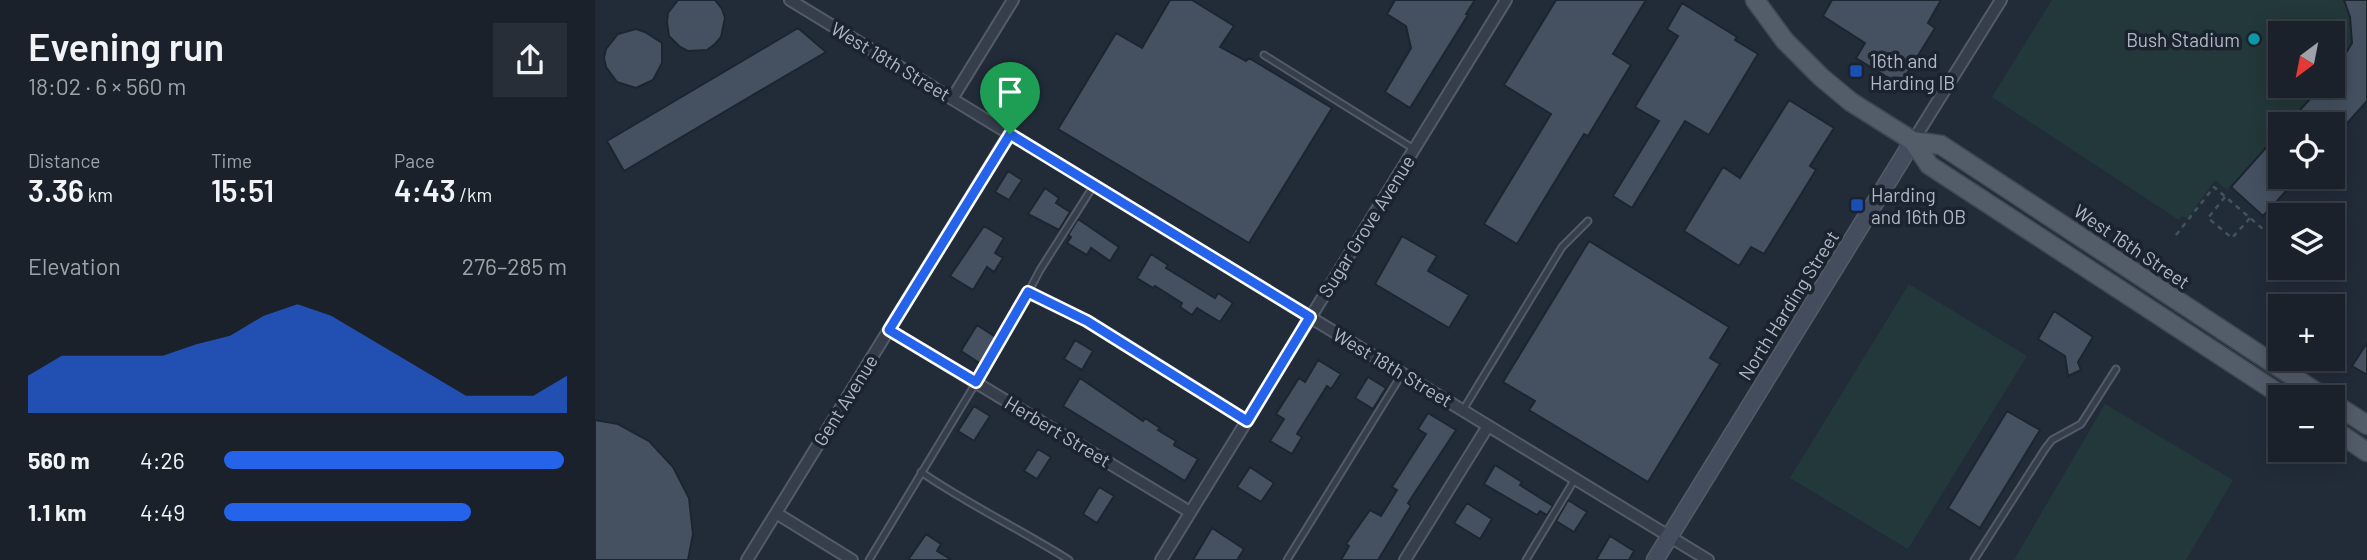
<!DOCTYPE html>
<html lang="en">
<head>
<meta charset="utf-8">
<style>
	body { margin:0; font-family:Barlow,sans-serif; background:#272e37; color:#f1f3f6; height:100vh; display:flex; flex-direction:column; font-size:26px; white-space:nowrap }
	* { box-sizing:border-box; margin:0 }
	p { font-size:23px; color:#9fa3a9 }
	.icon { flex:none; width:38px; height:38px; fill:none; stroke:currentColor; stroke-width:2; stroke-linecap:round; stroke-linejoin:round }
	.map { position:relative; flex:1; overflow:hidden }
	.panel { display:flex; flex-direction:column; background:#1a212b; width:595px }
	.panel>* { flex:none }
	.needle { width:46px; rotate:212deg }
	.fabs { position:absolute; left:1673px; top:21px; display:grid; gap:14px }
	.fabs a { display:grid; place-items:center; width:77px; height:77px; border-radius:0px; background:#1a212b; box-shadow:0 4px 18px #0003,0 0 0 2px #383e47; font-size:35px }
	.pin { position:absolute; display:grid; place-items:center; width:60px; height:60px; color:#fff; margin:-72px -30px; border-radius:50% 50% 50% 0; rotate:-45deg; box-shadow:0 0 7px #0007 }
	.pin .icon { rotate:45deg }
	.round { display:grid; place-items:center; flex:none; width:74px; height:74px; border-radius:0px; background:#272e37 }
	.summary { display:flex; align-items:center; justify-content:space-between; height:119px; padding:0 28px }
	h1 { font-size:38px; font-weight:600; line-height:52px }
	.figures { display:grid; grid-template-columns:repeat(3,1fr); gap:10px; height:119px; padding:7px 28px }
	.figures div { display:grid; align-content:center }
	.figures b { font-size:30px; font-weight:600 }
	.figures small { font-size:19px; font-weight:400 }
	.figures p { font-size:19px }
	.chart { height:196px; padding:14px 28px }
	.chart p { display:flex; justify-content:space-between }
	.chart svg { width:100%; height:126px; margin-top:7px; fill:#2563eb; opacity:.7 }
	ul { padding:0 28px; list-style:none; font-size:23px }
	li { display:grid; grid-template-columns:112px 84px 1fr; align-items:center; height:52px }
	li i { height:18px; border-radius:9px; background:#2563eb }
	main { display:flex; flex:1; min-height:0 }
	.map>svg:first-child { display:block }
	.green { fill:#23383a }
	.building { fill:#455161; stroke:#1c2530; stroke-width:2 }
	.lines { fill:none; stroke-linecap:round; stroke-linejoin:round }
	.lane-casing { stroke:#535b67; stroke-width:9 }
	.street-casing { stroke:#535b67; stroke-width:14 }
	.secondary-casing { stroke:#535b67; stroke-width:19 }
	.primary-casing { stroke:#3e4753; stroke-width:21 }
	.path { stroke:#415558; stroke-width:2.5; stroke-dasharray:5 5; stroke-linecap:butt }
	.lane { stroke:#353e4a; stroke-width:5 }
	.street { stroke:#353e4a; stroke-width:10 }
	.secondary { stroke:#434d5d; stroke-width:16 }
	.primary { stroke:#535d6a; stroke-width:18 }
	.route-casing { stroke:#fff; stroke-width:14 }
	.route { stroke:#2563eb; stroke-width:9 }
	.culture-dot { fill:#0f9aa8; stroke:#1b232e; stroke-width:2.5 }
	.transit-dot { fill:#1a4fb4; stroke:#1b232e; stroke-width:2.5 }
	.labels { text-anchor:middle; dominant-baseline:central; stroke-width:7; stroke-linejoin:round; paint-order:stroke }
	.poi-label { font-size:19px; fill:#b0b8c6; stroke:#1b232e; text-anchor:start }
	.street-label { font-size:19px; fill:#b0b8c6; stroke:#1b232e }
</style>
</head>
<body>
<main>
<section class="panel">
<div class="summary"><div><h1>Evening run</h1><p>18:02 · 6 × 560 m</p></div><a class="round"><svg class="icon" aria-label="share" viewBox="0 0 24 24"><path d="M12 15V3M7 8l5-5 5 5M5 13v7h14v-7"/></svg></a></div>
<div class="figures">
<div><p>Distance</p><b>3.36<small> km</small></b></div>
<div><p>Time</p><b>15:51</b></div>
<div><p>Pace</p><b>4:43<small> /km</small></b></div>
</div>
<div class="chart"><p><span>Elevation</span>276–285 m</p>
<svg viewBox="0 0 160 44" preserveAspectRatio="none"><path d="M0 44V31L10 24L20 24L30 24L40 24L50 20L60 17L70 10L80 6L90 10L100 17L110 24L120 31L130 38L140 38L150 38L160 31V44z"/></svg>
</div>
<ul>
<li><b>560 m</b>4:26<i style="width:99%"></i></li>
<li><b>1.1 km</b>4:49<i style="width:72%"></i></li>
</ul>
</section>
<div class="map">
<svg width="1772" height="560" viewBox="0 0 1772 560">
	<rect width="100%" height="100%" fill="#222c39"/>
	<path class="green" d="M1457 0H1749L1755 17 1757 43 1738 74V33H1685V86H1727L1692 124H1685V132L1632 190 1620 180 1593 218 1586 216 1584 220 1397 97Z
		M1314 284 1432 356 1313 549 1195 478Z
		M1510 404 1638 480 1591 560H1419Z"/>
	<path class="building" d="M83 0H120L127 9 130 18 126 37 120 44 112 50 93 51 84 46 74 36 72 22 73 13Z
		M575 0H597L639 26 625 47 651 61 654 58 737 108 654 243 463 129 521 33 547 48Z
		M800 0H880L871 14 873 15 815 108 790 92 816 48 811 26 792 14Z
		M961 0H1051L1018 54 1036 65 993 136 989 134 922 244 889 224 956 114 909 85Z
		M1237 0H1346L1333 23 1340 28 1305 85 1261 58 1270 43 1228 16Z
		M1749 0H1772V101L1738 139V124H1692L1727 86H1738V74L1757 43 1755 17Z
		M1087 3 1142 37 1140 40 1163 54 1114 135 1090 121 1037 208 1018 196 1064 121 1040 107 1083 36 1072 29Z
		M203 28 231 52 29 171 12 141Z
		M41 29 50 32 67 43V63L58 80 41 88 22 82 11 67 9 58 11 49 23 34Z
		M1194 100 1239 128 1215 166 1221 170 1169 254 1156 247 1144 266 1089 231 1128 167 1145 178Z
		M1685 132V177H1704L1668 216 1636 187Z
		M413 171 427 180 414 200 400 192Z
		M450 188 464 198 461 203 475 212 464 230 433 214Z
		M483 219 524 247 515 261 496 248 492 255 472 243 476 237 473 235Z
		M389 226 409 238 400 253 408 258 399 272 392 267 378 290 355 276Z
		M807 236 842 256 833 271 874 295 854 328 780 284Z
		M994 241 1134 327 1115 358 1125 364 1053 482 934 410 940 401 908 382Z
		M556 254 573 265 571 268 620 298 623 293 638 303 625 322 602 308 597 315 585 307 587 303 560 286 558 288 542 278Z
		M1459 311 1498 337 1483 362 1486 370 1473 376 1470 356 1443 339Z
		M382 325 402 338 386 364 366 351Z
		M480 340 498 351 487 370 469 359Z
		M1772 343V375L1757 366Z
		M723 360 746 374 736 389 732 386 702 434 707 437 697 454 675 441 689 419 681 414 704 378 710 382Z
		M773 377 791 388 778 409 760 398Z
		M485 378 548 421 550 418 565 428 563 430 581 441 579 445 603 459 590 481 468 406Z
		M379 406 395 416 379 441 363 431Z
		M1412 411 1445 430 1385 528 1353 508Z
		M833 413 861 430 813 503 816 506 783 560H746L754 546 751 544 775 510 786 516 802 490 797 487 831 434 823 429Z
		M0 420 23 424 54 441 78 467 94 498 98 534 93 560H0Z
		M443 449 456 457 442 479 429 471Z
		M900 465 927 482 925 485 958 506 952 515 945 511 942 515 889 484Z
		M655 467 679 483 666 502 642 487Z
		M504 487 519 496 502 523 488 514Z
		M973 500 992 512 979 532 961 521Z
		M872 503 897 519 885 539 859 523Z
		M617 528 649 549 642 560H598Z
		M331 534 346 544 342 551 357 560H313Z
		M1015 536 1039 551 1034 560H1001Z"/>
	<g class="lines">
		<g class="lane-casing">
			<path id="lane" d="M669 55 819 149
				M433 293 492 321 652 420
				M868 410 967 247 993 221
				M326 472C374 505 425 529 474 560
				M274 560 417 323 445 270 499 185
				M692 560 807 374
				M931 560 980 479
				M1379 560 1450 449 1457 440 1486 424 1521 369"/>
		</g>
		<g class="street-casing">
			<path id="street" d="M195 0 1113 560
				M357 99 418 0
				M1318 141 1406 0
				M294 330 595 512
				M181 513 257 560
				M152 560 415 133
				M566 560 911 0
				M810 560 893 426"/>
		</g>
		<g class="secondary-casing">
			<path id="secondary" d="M1060 560 1318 141"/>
		</g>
		<g class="primary-casing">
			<path id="primary" d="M1160 0 1190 41 1226 77 1256 102 1318 141 1346 145 1729 397
				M1318 141 1334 165 1689 397
				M1738 403 1772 425
				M1738 429 1772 452"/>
		</g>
		<path class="path" d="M1630 197 1613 218 1637 238 1655 218
			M1581 235 1619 187 1675 235"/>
		<use href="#lane" class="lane"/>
		<use href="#street" class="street"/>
		<use href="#secondary" class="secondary"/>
		<use href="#primary" class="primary"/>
	</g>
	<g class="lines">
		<g class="route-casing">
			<path id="route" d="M415 134 715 317 652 421 492 321 433 292 381 382 294 330Z"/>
		</g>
		<use href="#route" class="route"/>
	</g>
	<circle class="culture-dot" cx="1659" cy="39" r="7"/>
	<g class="transit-dot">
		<rect x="1254" y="64" width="14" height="14" rx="3.5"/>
		<rect x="1255" y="198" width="14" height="14" rx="3.5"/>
	</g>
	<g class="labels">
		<g class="poi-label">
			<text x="1645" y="39" text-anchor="end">Bush Stadium</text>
			<text x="1275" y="60">16th and<tspan x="1275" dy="22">Harding IB</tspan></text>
			<text x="1276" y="194">Harding<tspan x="1276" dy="22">and 16th OB</tspan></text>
		</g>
		<g class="street-label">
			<text transform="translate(296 61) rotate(31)">West 18th Street</text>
			<text transform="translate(771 226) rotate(-58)">Sugar Grove Avenue</text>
			<text transform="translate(1537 246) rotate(34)">West 16th Street</text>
			<text transform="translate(1193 305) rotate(-58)">North Harding Street</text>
			<text transform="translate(798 367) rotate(31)">West 18th Street</text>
			<text transform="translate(250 400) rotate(-58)">Gent Avenue</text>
			<text transform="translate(463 431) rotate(31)">Herbert Street</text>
		</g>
	</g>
</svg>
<div class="fabs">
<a><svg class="needle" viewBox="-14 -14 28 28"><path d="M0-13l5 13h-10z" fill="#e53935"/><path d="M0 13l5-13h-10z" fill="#9fa3a9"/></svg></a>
<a><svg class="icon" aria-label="locate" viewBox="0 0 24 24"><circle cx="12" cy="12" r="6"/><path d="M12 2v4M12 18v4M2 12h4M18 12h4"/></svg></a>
<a><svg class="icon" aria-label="layers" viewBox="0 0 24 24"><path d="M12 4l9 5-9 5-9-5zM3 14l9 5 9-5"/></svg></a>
<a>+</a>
<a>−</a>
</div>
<div class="pin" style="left:415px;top:134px;background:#1e9e55"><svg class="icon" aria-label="arrive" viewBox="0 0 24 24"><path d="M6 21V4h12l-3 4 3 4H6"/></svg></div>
</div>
</main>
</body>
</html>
